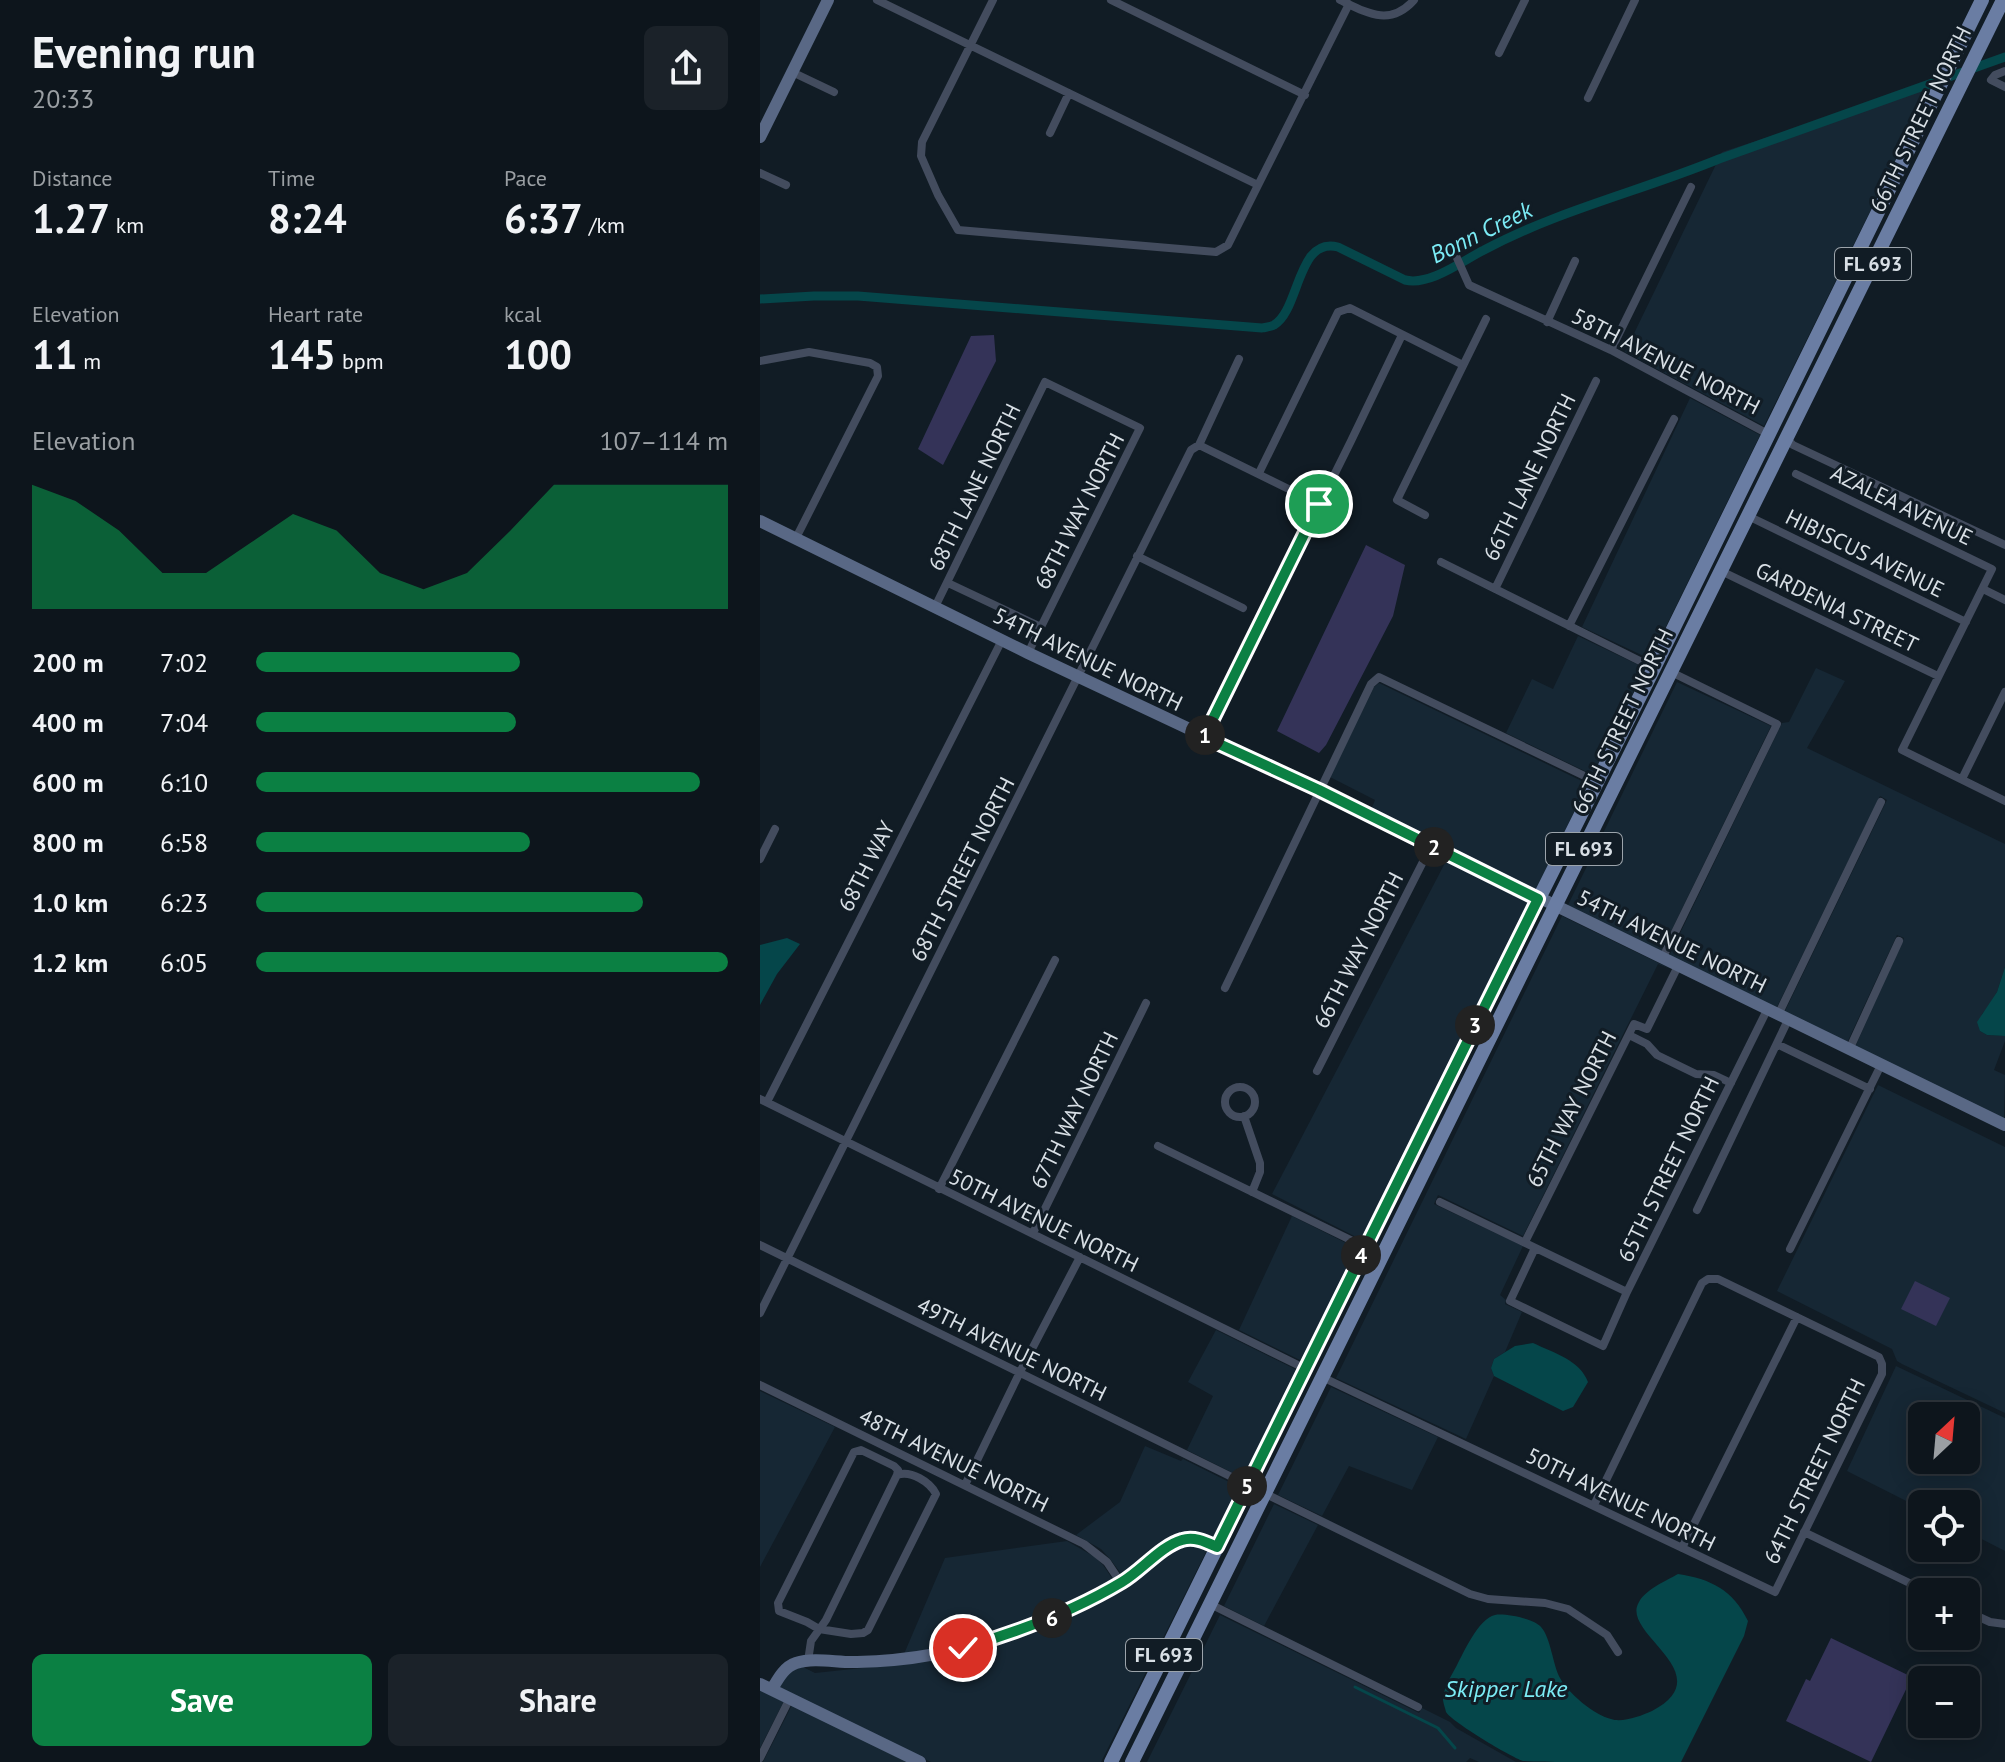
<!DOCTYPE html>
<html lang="en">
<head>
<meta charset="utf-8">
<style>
	body { margin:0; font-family:"PT Sans",sans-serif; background:#1b2229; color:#f1f3f6; height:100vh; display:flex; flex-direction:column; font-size:30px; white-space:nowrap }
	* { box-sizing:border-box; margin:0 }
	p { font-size:26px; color:#9a9fa3 }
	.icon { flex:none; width:44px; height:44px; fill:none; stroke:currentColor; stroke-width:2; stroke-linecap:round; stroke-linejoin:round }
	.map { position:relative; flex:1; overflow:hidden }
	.panel { display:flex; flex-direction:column; background:#0d151c; width:760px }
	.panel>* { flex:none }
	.needle { width:52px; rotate:26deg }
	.fabs { position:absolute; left:1148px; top:1402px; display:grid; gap:16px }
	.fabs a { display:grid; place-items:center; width:72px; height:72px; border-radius:12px; background:#0d151c; box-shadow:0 4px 20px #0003,0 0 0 2px #2d343b; font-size:40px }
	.pin { position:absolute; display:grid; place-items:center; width:68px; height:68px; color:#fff; margin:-34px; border:4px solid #fff; border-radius:50%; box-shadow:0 2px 8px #0007 }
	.km { position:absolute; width:40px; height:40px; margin:-20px; border-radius:50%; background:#222; color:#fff; font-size:22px; line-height:40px; text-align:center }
	.round { display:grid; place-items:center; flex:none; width:84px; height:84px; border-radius:12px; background:#1b2229 }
	.summary { display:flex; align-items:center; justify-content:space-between; height:136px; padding:0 32px }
	h1 { font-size:44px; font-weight:800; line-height:60px }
	.metrics { display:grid; grid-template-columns:repeat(3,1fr); gap:12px; height:136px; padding:8px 32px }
	.metrics div { display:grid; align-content:center }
	.metrics b { font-size:40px; font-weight:800 }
	.metrics small { font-size:22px; font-weight:400 }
	.metrics p { font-size:22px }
	.chart { height:224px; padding:16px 32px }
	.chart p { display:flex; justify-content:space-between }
	.chart svg { width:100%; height:144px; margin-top:8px; fill:#0b8043; opacity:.7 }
	.button { display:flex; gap:16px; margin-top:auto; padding:16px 32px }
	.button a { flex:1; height:92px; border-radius:12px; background:#0b8043; color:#fff; font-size:32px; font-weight:800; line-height:92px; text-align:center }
	.button a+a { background:#1b2229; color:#f1f3f6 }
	ul { padding:0 32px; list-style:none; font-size:26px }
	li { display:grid; grid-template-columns:128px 96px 1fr; align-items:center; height:60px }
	li i { height:20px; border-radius:10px; background:#0b8043 }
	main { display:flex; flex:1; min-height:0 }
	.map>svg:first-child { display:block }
	.built { fill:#162734; fill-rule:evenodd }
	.green { fill:#343358 }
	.water { fill:#05464a }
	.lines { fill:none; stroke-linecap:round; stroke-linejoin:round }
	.stream { stroke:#05464a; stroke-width:3 }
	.canal { stroke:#05464a; stroke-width:9 }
	.street { stroke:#434c5e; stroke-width:8 }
	.secondary { stroke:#596885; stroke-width:12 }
	.primary { stroke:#6a7da3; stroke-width:14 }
	.route-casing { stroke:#fff; stroke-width:16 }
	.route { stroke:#0b8043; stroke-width:10 }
	.labels { text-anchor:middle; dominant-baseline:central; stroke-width:6; stroke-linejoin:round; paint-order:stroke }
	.shield { fill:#111c25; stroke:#9ca4ab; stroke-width:2 }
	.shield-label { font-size:20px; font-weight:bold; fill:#d8dfe5 }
	.street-label { font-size:22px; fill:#d8dfe5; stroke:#111c25 }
	.water-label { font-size:24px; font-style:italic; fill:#7bebf5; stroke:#111c25 }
</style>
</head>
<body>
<main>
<section class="panel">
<div class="summary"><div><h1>Evening run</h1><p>20:33</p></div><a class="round"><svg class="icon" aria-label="share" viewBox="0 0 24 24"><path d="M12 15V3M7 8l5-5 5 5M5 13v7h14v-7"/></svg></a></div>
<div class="metrics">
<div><p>Distance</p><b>1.27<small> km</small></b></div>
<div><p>Time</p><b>8:24</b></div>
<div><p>Pace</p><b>6:37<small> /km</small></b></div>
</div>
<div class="metrics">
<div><p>Elevation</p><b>11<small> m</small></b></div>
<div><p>Heart rate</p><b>145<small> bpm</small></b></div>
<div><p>kcal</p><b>100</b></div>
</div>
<div class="chart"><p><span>Elevation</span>107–114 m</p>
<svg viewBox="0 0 160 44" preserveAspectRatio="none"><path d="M0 44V6L10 11L20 20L30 33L40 33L50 24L60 15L70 20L80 33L90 38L100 33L110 20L120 6L130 6L140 6L150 6L160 6V44z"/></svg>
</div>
<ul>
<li><b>200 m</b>7:02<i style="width:56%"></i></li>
<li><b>400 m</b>7:04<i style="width:55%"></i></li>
<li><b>600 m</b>6:10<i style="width:94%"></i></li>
<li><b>800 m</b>6:58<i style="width:58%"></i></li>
<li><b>1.0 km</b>6:23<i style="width:82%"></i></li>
<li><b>1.2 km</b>6:05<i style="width:100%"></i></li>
</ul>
<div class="button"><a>Save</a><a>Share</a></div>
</section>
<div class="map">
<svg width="1245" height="1762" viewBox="0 0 1245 1762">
	<rect width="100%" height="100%" fill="#111c25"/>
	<path class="built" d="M1173 84 1004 426 865 352 962 152Z
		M930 398 1000 435 890 659 822 627Z
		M818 636 885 668 833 775 746 733 772 679 793 689Z
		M1056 668 1085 681 1047 748 1245 844V967L1237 992 1227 1008 1222 1014 1220 1031 1227 1035 1245 1036V1041L1234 1070 1245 1075 1244 1119 1095 1047 1144 938 1137 935 1087 1043 1024 1013 1127 800 1120 796 1016 1009 909 956 1022 723 1029 722Z
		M917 682 1011 726 901 952 807 907Z
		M619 683 828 784 775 892 611 810 615 800 570 777 614 687Z
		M673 852 771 901 602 1240 512 1194 685 863 672 854Z
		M802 916 911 969 898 964 763 1236 678 1195 674 1204 763 1246 740 1295 746 1300 745 1304 762 1312 745 1352 734 1359 731 1368 734 1376 706 1439 576 1378Z
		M1118 1085 1245 1147V1413L1142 1364 1137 1361 1132 1349 1017 1291Z
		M532 1216 598 1249 542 1361 479 1330Z
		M456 1330 537 1370 483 1478 427 1450 453 1396 428 1382Z
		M1136 1366 1245 1418V1551L1206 1531V1504H1162V1509L1087 1471ZM1162 1416H1206V1460H1162Z
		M571 1387 678 1437 652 1490 589 1466 562 1516 518 1495Z
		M0 1391 75 1427 0 1567Z
		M385 1446 421 1461 423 1459 479 1487 452 1539 437 1534 363 1576 350 1559 341 1549 316 1535 360 1502Z
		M514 1504 558 1525 504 1626 464 1606Z
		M307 1541 335 1557 343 1565 354 1581 288 1615 243 1632 202 1643 144 1654 185 1558Z
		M425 1544H435L448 1548 341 1762H171L18 1687 30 1671 43 1667 55 1673 149 1663 203 1653 382 1575 414 1549Z
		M460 1615 659 1713 662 1708 690 1722 696 1728 756 1762H719L710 1758 706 1762H387Z
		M0 1690 24 1701 0 1748Z
		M32 1705 148 1762H3Z"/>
	<path class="green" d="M234 335 236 361 183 465 158 449 211 336Z
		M606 545 645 565 633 616 566 745 559 753 517 731Z
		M1155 1281 1190 1298 1176 1326 1141 1309Z
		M1071 1638 1152 1677 1111 1762 1026 1721 1046 1679 1050 1681Z"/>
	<path class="water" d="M27 938 40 944 17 974 0 1005V945Z
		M1245 967V1036L1227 1035 1220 1031 1217 1022 1237 992Z
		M773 1343C794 1353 820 1360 828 1382L813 1407 803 1411 734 1376 731 1368 734 1359 755 1346Z
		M918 1574C951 1579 973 1590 988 1621L984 1636 921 1762C882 1762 844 1762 805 1762 793 1762 774 1762 763 1761 751 1757 692 1722 686 1712 686 1711 683 1702 683 1700 683 1689 691 1676 696 1667 704 1652 718 1619 735 1615 745 1613 775 1619 781 1627 791 1638 793 1666 800 1678 808 1693 834 1715 851 1719 862 1723 881 1716 892 1711 963 1673 859 1634 879 1602 886 1589 906 1581 918 1574Z"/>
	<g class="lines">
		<path class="stream" d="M595 1687 678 1728 695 1748"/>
		<path class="canal" d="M0 299 54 296H98L502 328C506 327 511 327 514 325 540 310 537 236 578 247L645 280C670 286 702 261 724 250 799 210 881 191 959 159L1245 57"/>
		<path class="street" d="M117 0 498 185
			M233 0 162 142 161 156 178 195 198 230 456 252 468 245 589 4
			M351 0 545 95
			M580 0C607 13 630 27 654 0
			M739 53 765 0
			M1245 71 1235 75 1231 80 1245 87
			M32 72 74 92
			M828 98 875 0
			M290 133 309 93
			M0 173 26 185
			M693 249 709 285 851 350 1008 434
			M787 322 815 261
			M851 350 931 187
			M0 361 49 352 110 363 117 367 118 376 36 538
			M1026 438 1033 445 1245 545
			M439 445 559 504
			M499 473 578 312 590 308 703 365
			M1036 474 1232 569 1142 750 1245 801
			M665 515 637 500 726 319
			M988 516 1206 622
			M377 556 483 608
			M681 562 894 668
			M961 571 1178 676
			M188 583 281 627
			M735 589 836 381
			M1223 589 1245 600
			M175 607 285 382 380 428 268 653
			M809 626 914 419
			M444 737 591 441 642 335
			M1202 779 1245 692
			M0 859 15 829
			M902 959 1017 724 911 672
			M465 988 611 684 619 677 837 782
			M1018 1015 1121 802
			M869 1035 887 1044 897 1055 936 1074 954 1075 971 1083
			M1017 1044 1110 1089
			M1089 1050 1139 941
			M557 1071 671 846
			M465 1102a15 15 0 1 1 30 0a15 15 0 1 1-30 0Z
			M0 1099 546 1369
			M7 1102 242 640
			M484 1116 500 1163V1172L492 1192
			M398 1146 605 1247
			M179 1189 295 960
			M680 1202 867 1292
			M937 1210 1028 1020
			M273 1233 386 1003
			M765 1242 874 1024 887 1029 918 966
			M0 1245 488 1485
			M775 1248 750 1301 843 1346 867 1292 1007 1010
			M1030 1249 1121 1065
			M0 1313 431 450 439 445 479 359
			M562 1377 1015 1592 1122 1374V1364L1119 1357 958 1279H948L942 1283 834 1505
			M0 1385 324 1544 347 1562 361 1583
			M101 1450 134 1466 138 1470 137 1475C151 1470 170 1482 176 1494L108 1630 103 1633 91 1634 59 1629 47 1622 19 1611 18 1603 94 1452Z
			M205 1485 260 1372 320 1257
			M506 1494 710 1594 728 1599 785 1603 808 1609 847 1635 858 1652
			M1044 1532 1168 1592
			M922 1548 1037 1317
			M450 1604 658 1707
			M1206 1611 1230 1622 1245 1624
			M48 1661 51 1641 66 1620 137 1475
			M0 1758 30 1698"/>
		<path class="secondary" d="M0 137 68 0
			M0 521 268 653 559 790 1245 1125
			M0 1684 160 1762
			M12 1689C18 1679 24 1667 36 1663 55 1657 78 1663 97 1662 147 1661 199 1652 247 1635 287 1621 326 1604 363 1582 382 1570 402 1546 422 1540 434 1536 447 1542 457 1547"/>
		<path class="primary" d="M351 1762 605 1247 894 668 1222 0
			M372 1762 1243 0"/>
	</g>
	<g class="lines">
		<g class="route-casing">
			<path id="route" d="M203 1648C258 1632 312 1612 362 1582 381 1571 401 1546 422 1540 434 1536 446 1542 457 1547L778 899 559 790 444 737 559 504"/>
		</g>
		<use href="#route" class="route"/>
	</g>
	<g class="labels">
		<g class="shield">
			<rect x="1075" y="248" width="76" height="32" rx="6"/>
			<rect x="786" y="833" width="76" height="32" rx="6"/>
			<rect x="366" y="1639" width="76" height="32" rx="6"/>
		</g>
		<g class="shield-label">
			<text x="1113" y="264">FL 693</text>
			<text x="824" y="849">FL 693</text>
			<text x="404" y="1655">FL 693</text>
		</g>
		<g class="street-label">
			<text transform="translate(1160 119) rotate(-64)">66TH STREET NORTH</text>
			<text transform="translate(906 361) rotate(27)">58TH AVENUE NORTH</text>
			<text transform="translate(769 477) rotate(-64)">66TH LANE NORTH</text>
			<text transform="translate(214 487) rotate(-64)">68TH LANE NORTH</text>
			<text transform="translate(1142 505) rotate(26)">AZALEA AVENUE</text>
			<text transform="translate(319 511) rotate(-63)">68TH WAY NORTH</text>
			<text transform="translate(1105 553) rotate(26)">HIBISCUS AVENUE</text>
			<text transform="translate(1077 607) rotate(26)">GARDENIA STREET</text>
			<text transform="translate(328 659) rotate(26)">54TH AVENUE NORTH</text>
			<text transform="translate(862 721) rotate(-64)">66TH STREET NORTH</text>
			<text transform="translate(106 866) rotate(-63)">68TH WAY</text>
			<text transform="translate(202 869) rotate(-63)">68TH STREET NORTH</text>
			<text transform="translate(912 941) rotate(26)">54TH AVENUE NORTH</text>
			<text transform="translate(598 950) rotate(-63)">66TH WAY NORTH</text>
			<text transform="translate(811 1109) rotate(-63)">65TH WAY NORTH</text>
			<text transform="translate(314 1110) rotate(-64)">67TH WAY NORTH</text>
			<text transform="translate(908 1169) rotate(-64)">65TH STREET NORTH</text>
			<text transform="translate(284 1220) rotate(26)">50TH AVENUE NORTH</text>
			<text transform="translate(252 1349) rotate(26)">49TH AVENUE NORTH</text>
			<text transform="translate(194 1460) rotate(26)">48TH AVENUE NORTH</text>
			<text transform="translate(1054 1471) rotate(-64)">64TH STREET NORTH</text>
			<text transform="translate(861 1499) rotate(26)">50TH AVENUE NORTH</text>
		</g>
		<g class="water-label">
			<text transform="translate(721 232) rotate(-26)">Bonn Creek</text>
			<text x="746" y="1688">Skipper Lake</text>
		</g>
	</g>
</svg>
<div class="fabs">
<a><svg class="needle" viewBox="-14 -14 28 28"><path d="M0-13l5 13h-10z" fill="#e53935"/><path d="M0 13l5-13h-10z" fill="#9a9fa3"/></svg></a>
<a><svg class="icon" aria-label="locate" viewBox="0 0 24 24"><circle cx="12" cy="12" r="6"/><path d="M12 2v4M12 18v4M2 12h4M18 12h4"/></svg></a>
<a>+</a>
<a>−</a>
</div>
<div class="pin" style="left:559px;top:504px;background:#1e9e55"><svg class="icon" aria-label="arrive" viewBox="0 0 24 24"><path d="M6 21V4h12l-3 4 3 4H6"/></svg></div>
<div class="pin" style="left:203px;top:1648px;background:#d93025"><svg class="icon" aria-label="check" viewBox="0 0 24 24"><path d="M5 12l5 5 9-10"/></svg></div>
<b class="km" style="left:445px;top:735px">1</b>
<b class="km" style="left:674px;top:847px">2</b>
<b class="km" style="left:715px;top:1025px">3</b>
<b class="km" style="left:601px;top:1255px">4</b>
<b class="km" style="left:487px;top:1486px">5</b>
<b class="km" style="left:292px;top:1618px">6</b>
</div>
</main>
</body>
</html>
